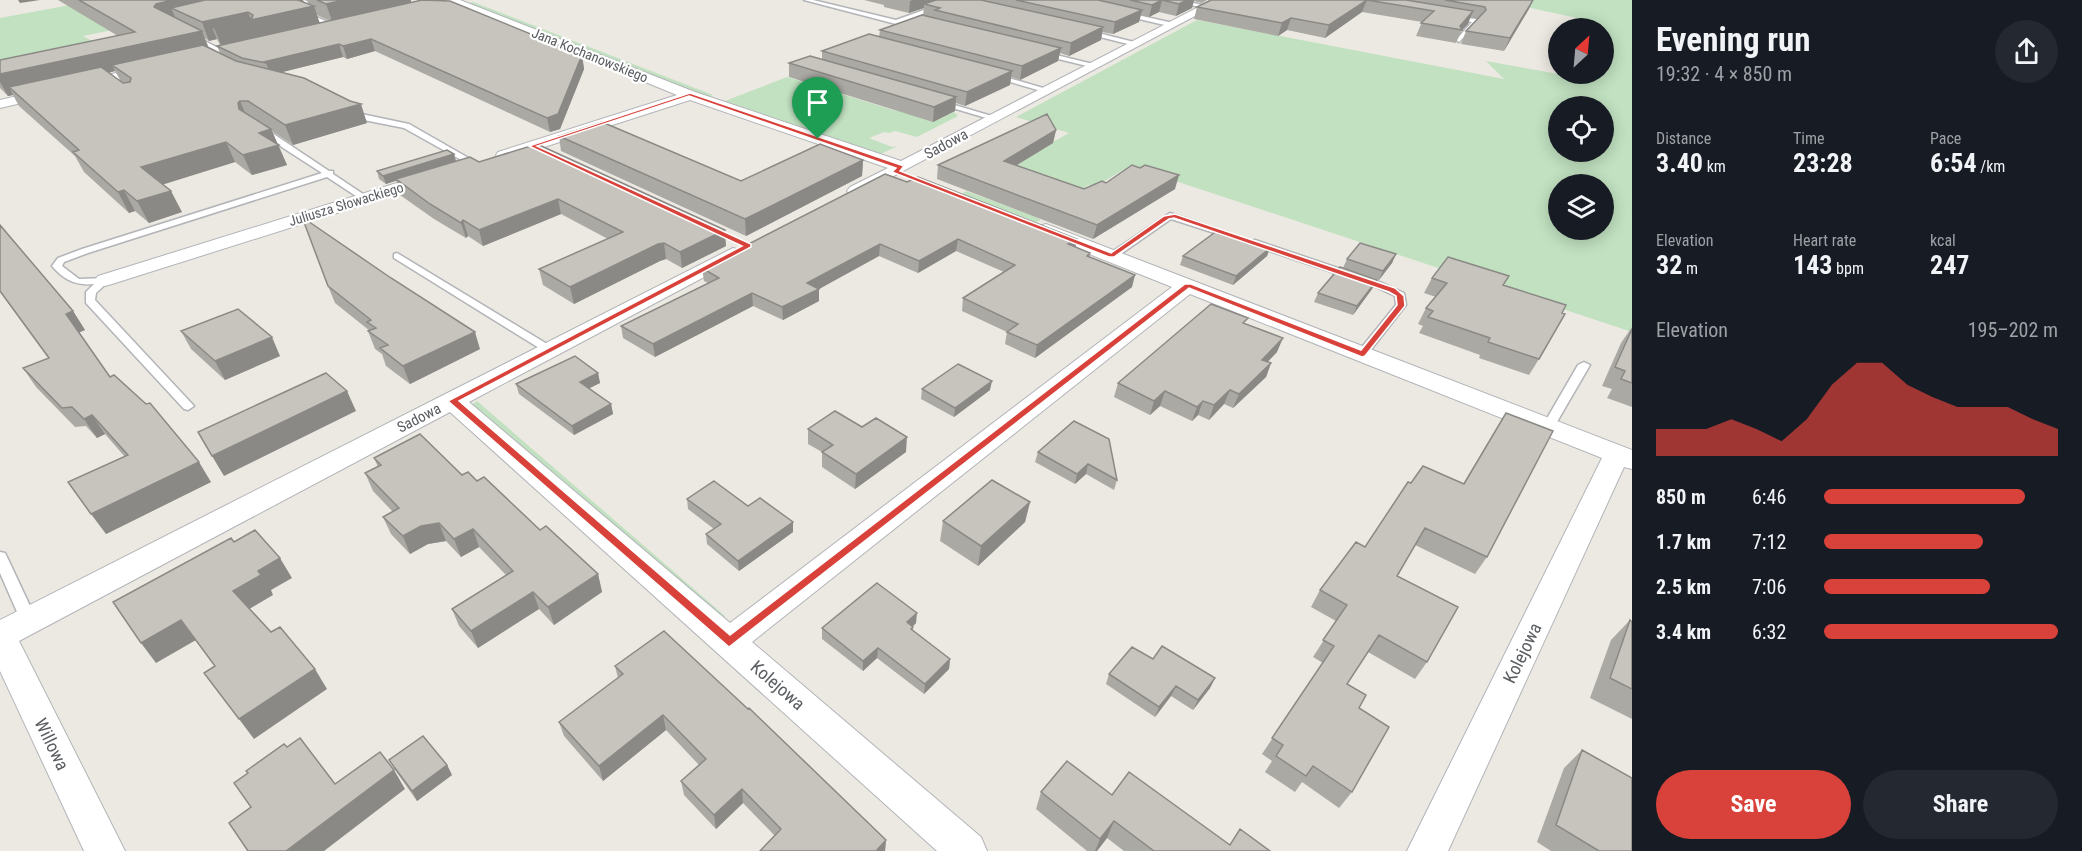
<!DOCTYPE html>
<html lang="en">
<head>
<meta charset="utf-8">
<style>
	body { margin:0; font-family:"Roboto Condensed",sans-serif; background:#242831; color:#f1f3f6; height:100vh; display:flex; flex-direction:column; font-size:22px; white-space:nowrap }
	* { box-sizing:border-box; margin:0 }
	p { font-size:20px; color:#9ea1a6 }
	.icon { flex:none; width:33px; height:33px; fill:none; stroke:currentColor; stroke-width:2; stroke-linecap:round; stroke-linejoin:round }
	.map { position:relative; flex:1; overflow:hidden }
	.sheet { display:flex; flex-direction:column; background:#171b24; width:450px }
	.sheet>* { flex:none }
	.needle { width:39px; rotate:26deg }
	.fabs { position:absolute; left:1548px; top:18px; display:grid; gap:12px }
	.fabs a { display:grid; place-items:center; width:66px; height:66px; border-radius:50%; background:#171b24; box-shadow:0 3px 15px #0003; font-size:30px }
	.pin { position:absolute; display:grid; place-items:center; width:51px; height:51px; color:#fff; margin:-62px -26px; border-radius:50% 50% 50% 0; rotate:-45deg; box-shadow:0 0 6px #0007 }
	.pin .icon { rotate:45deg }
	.round { display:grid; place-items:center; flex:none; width:63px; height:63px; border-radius:32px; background:#242831 }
	.headline { display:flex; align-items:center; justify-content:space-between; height:102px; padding:0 24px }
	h1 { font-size:33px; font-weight:700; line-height:45px }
	.metrics { display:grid; grid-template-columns:repeat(3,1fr); gap:9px; height:102px; padding:6px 24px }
	.metrics div { display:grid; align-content:center }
	.metrics b { font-size:26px; font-weight:700 }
	.metrics small { font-size:16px; font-weight:400 }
	.metrics p { font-size:16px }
	.chart { height:168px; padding:12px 24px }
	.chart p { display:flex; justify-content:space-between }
	.chart svg { width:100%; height:108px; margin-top:6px; fill:#d9423a; opacity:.7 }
	.button { display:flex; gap:12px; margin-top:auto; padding:12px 24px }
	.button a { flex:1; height:69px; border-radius:36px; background:#d9423a; color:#fff; font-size:24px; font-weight:700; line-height:69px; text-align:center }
	.button a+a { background:#242831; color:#f1f3f6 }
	ul { padding:0 24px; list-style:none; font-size:20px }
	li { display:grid; grid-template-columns:96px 72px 1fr; align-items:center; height:45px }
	li i { height:15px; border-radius:8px; background:#d9423a }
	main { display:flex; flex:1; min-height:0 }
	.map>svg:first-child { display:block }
	.green { fill:#c1e1c0; fill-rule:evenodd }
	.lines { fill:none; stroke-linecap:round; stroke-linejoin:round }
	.lane-casing { stroke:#b2b4b8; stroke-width:3 }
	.street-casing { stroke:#b2b4b8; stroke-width:2 }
	.lane { fill:#fff; fill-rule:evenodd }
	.street { fill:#fff; fill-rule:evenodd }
	.wall { fill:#aba9a3; fill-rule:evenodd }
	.shaded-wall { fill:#8b8985 }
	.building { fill:#c7c4be; stroke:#8b8985; stroke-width:1.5 }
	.route { fill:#d9423a; stroke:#fff; stroke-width:1.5; fill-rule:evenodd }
	.labels { text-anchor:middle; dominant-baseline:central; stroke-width:4.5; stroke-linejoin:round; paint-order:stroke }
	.far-street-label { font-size:14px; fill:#5a5d61; stroke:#fff }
	.street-label { font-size:15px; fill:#5a5d61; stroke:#fff }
	.near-street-label { font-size:18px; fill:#5a5d61; stroke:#fff }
</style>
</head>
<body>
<main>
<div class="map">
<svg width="1632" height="851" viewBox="0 0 1632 851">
	<rect width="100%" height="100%" fill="#ece9e2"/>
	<path class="green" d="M97 0 152 22 83 36 116 54 0 79V18Z
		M1494 0H1632V332L1130 166 1094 187 1088 185 1074 196 1004 170 1069 133 1016 117 1197 20 1504 79 1486 61 1558 74H1604V28H1572L1586 20ZM1558 106H1604V152H1558ZM1558 184H1604V230H1558Z
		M473 2 713 95 709 97 469 3Z
		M787 77 896 111 901 109 937 120 954 112 958 116 917 137 895 131 889 133 884 132 869 138 892 147 898 146 880 154 725 101Z
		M966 191 1036 217 1041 220 1036 222 962 194Z
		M477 401 725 616 718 621 472 405Z"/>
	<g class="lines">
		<g class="lane-casing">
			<path id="lane" d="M296 0H304L316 5V7L307 13 337 26 332 27 301 14V12L310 6Z
				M804 0H813L896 20 952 0H960L896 24Z
				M1169 0H1180L1211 7 1208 9Z
				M1124 12 1173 23 1176 25 1173 27 1122 15Z
				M1452 17 1476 19 1479 21 1459 42 1456 40 1472 22 1452 19Z
				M1086 30 1138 43 1139 44 1136 46 1084 33Z
				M193 37H197L226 52 221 53 193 39Z
				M1044 52 1097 65 1098 66 1095 68 1042 55Z
				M995 74 1050 90 1051 91 1048 93 993 77V75Z
				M941 101 995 117 997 118 993 120 939 104 938 103Z
				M352 112 409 124 479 164 472 166 404 128 359 119 348 114Z
				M260 129H266L329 171H333V174L369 198 362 200 327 177 88 253 64 262 62 266 79 279 108 278V282L96 293 95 300 194 406 188 410 184 409 86 303V292L94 284C76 286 64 280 52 266L58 258 82 249 322 173 260 133Z
				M1170 213 1237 236 1233 239 1230 238 1171 219 1115 258H1109V254Z
				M1255 240 1382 283 1404 293 1406 305 1366 356H1358L1357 354 1358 352 1396 305 1395 296 1376 287 1252 245V241Z
				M397 253 552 347 553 349 552 351H544L394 258V254Z
				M1584 362 1590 365 1554 427 1548 431 1544 430 1542 427 1578 365Z
				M0 552 5 553 7 557 37 621 34 625 29 627 24 625 21 621 0 573Z"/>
		</g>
		<g class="street-casing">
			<path id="street" d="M445 0H460L695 92 901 161 1212 0H1225L856 196 850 195 847 191 850 187 888 168 690 100 510 158H498L496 155 498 152 677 95Z
				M254 41 260 45 258 48 0 108V100Z
				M432 172 438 173 441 177 438 181 112 284 105 286 98 284 95 280 98 276Z
				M1046 224 1632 450V469L1624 467 1448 851H1407L1602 458 1190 294 752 642 981 837 987 851H937L450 412 19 641 125 851H84L0 671V620L733 248 740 250 743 254 740 258 469 402 730 623 1172 287 1039 234 1037 230 1039 226Z"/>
		</g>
		<use href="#lane" class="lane"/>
		<use href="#street" class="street"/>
	</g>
	<path class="wall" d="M58 0H303L304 3 309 5 307 0H411V2L582 55 584 69 560 129 550 132 375 51 347 59 343 57 281 72 367 123 293 145 272 131 287 165 252 175 235 162 163 184 182 212 149 223 135 211 129 213 84 172 75 156 19 106 13 95 8 96 0 88V60L118 36ZM317 15 330 21 319 23ZM205 38 209 41 217 39 220 45 217 46 220 53 209 48ZM115 71 120 80 109 73Z
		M864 0H1207L1202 3 1194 1 1192 8 1176 16 1159 12 1149 17 1141 15 1139 22 1113 34 1102 32 1101 40 1069 56 1060 53 1058 61 1020 80 1011 77 1010 85 965 106 956 103 955 111 933 122 789 77V63L822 59V51L879 37 880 30 923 15 924 8 909 13 884 7V5Z
		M1211 0H1533L1504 51 1461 44 1466 31 1478 19 1470 17 1468 24 1462 30 1456 43 1416 36 1422 22 1362 12 1325 38 1287 30 1278 36 1194 19 1197 7Z
		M1056 130 1053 143 1017 165 1084 189 1106 183 1140 168 1175 189 1093 239 937 179 938 165Z
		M559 136 741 181 863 160 862 176 746 236 561 151Z
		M454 154 456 161 479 162 726 246 682 268 666 259 660 261 574 304 543 285 539 269 608 239 561 214 483 246 468 236 466 238 434 219 400 195 396 180 386 184 379 179 377 171Z
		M907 182 1077 239 1075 247 1090 253V257L1132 287 1035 358 1005 344 1007 332 962 311 963 298 1004 272 956 251 918 273 879 256 819 289V301L783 320 753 306 655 357 623 338 621 326 708 283 704 281 702 268Z
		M0 225 73 311 85 330 79 332 110 377 211 482 106 534 125 457 105 434 97 438 86 426 75 427 36 387 23 368 49 359 0 292Z
		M1270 248 1267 256 1233 285 1180 265 1183 256Z
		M1396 254 1392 263 1379 280 1343 268 1347 259Z
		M1432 278 1504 285 1562 313 1539 359 1529 375 1479 358 1480 355 1419 333 1423 326 1418 324 1426 308 1436 297 1424 293Z
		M1377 280 1372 289 1353 315 1314 302 1318 293Z
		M328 286 480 349 410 384 386 366 382 354 375 349 368 331H370L335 303Z
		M1245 324 1277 352 1268 362 1271 363 1266 377 1233 408 1224 404 1209 420 1198 415 1192 421 1160 406 1150 415 1114 397 1118 383Z
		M1632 327V407L1607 398 1612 389 1602 386 1621 343Z
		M181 331 280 356 225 380 191 349Z
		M598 373 600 383 589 388 611 404 613 414 574 435 519 394 516 384Z
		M922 389 990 390 954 417 921 399Z
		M1506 413 1487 557 1475 574 1415 545 1397 576 1427 662 1415 679 1368 652 1347 684 1359 708 1352 792 1339 808 1302 782 1295 792 1265 772 1272 761 1262 754 1323 663 1313 657 1336 621 1311 607 1320 590 1365 547 1411 483 1463 484Z
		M1074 421 1117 480 1114 490 1086 474 1075 484 1035 462 1038 452Z
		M808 429 906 452 855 489 822 467V452L808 444Z
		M374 458 462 475 477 481 540 530 598 574 602 592 554 625 539 609 478 648 459 626 452 609 506 575 479 547 461 557 446 541 428 544 410 554 391 534 383 517 393 512 373 491 365 473 378 467Z
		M687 499 748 506 793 532 739 571 707 544 706 534 714 529 688 509Z
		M1030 502 1025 522 978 566 940 541 943 521Z
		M1630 620 1632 622V719L1590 698 1611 640Z
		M916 623 912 627H913V631L950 659 949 669 924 694 877 658 863 671 822 639V628Z
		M1153 659 1215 678 1210 688 1193 710 1171 696 1155 717 1106 684 1109 674Z
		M615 666 886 840 885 851H760L775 836 743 803 716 829 684 795 681 781 699 765 666 730 603 781 564 736 559 722 618 678Z
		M1582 750 1632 851H1551L1537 842 1564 768Z
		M389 760 447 765 452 775 417 801 395 770Z
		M1041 792 1112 795 1230 844 1270 851H1124L1107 838 1097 851H1087L1036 809Z"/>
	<path class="shaded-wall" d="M18 0H40L20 3Z
		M173 0H204L208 11 171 8 176 19 154 7 156 4Z
		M294 0H303L305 6H314L320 24 222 47 214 28 212 27 217 39 209 41 202 22 248 12 251 20Z
		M344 0H411V3L332 21 326 4Z
		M913 0H945L924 4V8L909 13 910 1Z
		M1162 0 1159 12 1149 17 1152 5Z
		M1187 0H1194L1192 8 1176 16 1179 4Z
		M1367 0 1362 12 1325 38 1329 25Z
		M1533 0 1529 9 1504 51 1510 38Z
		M1142 10 1139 22 1113 34 1115 22Z
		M1473 11 1468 24 1462 30 1460 26Z
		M1291 18 1287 30 1278 36 1282 23Z
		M1103 27 1101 40 1069 56 1071 43Z
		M202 31 209 50 112 65 115 71 16 94 9 87 13 95 8 96 0 82V74Z
		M371 39 375 51 347 59 343 46Z
		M339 44 343 57 271 75 266 63 263 62Z
		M1061 48 1058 61 1020 80 1022 66Z
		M582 55 584 69 560 129 550 132 547 118Z
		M1012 71 1010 85 965 106 967 92Z
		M956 97 955 111 933 122 934 107Z
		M240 101 248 120 239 109 238 103Z
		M361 104 367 123 293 145 285 125Z
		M271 129 287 165 252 175 243 155 259 133Z
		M1056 130 1053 143 1002 174 1004 161Z
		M226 142 235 162 152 188 141 167Z
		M454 154 456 162 386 184 383 176Z
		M863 160 862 176 746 236 745 219Z
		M1179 175 1175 189 1093 239 1097 225Z
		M124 190 135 211 129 213 118 192Z
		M171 191 182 212 149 223 137 201Z
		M558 199 561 214 483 246 479 230Z
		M463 220 468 236 466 238 461 223Z
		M725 230 726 246 682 268 680 252Z
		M958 239 956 251 918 273 919 261Z
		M1077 239 1075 251 1068 244Z
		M664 243 666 259 660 261 574 304 570 287 658 244Z
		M880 244 879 256 819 289V301L783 320 782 307 807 283Z
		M1270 248 1267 256 1233 285 1236 276Z
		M1396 254 1392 263 1379 280 1383 271Z
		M1135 275 1132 287 1035 358 1037 345Z
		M1377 280 1372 289 1353 315 1357 306Z
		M752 293 753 306 655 357 653 344Z
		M73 311 85 330 78 333 66 314Z
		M475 332 480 349 410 384 403 366Z
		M272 337 280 356 225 380 215 361Z
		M1283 338 1277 352 1256 373 1262 360Z
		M1271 363 1266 377 1233 408 1239 394Z
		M598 373 600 383 582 392 580 382Z
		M992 381 990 390 954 417 955 408Z
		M1230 390 1224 404 1209 420 1214 405Z
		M347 391 356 411 224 476 212 456Z
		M1165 391 1160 406 1150 415 1154 401Z
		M1203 401 1198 415 1192 421 1197 407Z
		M611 404 613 414 574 435 572 426Z
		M92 415 105 434 97 438 84 419Z
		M907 437 906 452 855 489 856 474Z
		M199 462 211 482 106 534 91 514Z
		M1088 464 1086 474 1075 484 1077 474Z
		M1030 502 1025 522 978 566 981 546Z
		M793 522V532L739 571 738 561Z
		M439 523 446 541 428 544 410 554 403 536 421 526Z
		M473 529 479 547 461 557 454 539Z
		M280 558 292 578 271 590 273 595 246 611 233 591 258 571Z
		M598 574 602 592 554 625 548 607Z
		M533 592 539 609 478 648 471 631Z
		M917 613 916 623 906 633 907 622Z
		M181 620 196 640 156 663 141 643Z
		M878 648 877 658 863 671V661Z
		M950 659 949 669 924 694 925 684Z
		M315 669 327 689 254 739 239 719Z
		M1215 678 1210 688 1193 710 1198 700Z
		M1176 686 1171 696 1155 717 1159 707Z
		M663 715 666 730 603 781 599 766Z
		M447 765 452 775 417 801 412 791Z
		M394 770 405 789 324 851H286Z
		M742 789 743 803 716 829 714 815Z
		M1114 821 1107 838 1097 851H1095L1100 839Z
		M886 840 885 851H876Z"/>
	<path class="building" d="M79 0H173L156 4 154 7 202 31 0 74V60L135 32Z
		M205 0H298L314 6 214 28 212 27 252 18 253 15 248 12 202 22 171 8Z
		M317 0H344L326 4Z
		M422 0 450 1 582 55 558 114 547 118 371 39 343 46 339 44 263 62 266 63 242 58 217 46Z
		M936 0H981L1103 27 1071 43 935 10 940 8 924 4Z
		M1016 0H1098L1142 10 1115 22Z
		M1130 0H1187L1179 4 1162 0 1152 5Z
		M1211 0H1406L1473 11 1460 26 1462 30 1421 23 1434 11 1367 0 1329 25 1291 18 1282 23 1197 7Z
		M1445 0H1533L1510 38 1466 31 1486 10 1485 7Z
		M922 15 1061 48 1022 66 880 30Z
		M869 34 1012 71 967 92 822 51Z
		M203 45 236 61 304 78 350 101 361 104 285 125 248 101H240L238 103 239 109 271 129 259 133 279 145 243 155 226 142 141 167 171 191 137 201 124 190 118 192 73 152 79 150 9 87 101 67 123 83 130 82 131 78 112 65Z
		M810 56 956 97 934 107 789 63Z
		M1047 114 1056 130 1004 161 1084 189 1102 181 1106 183 1132 165 1140 168 1145 165 1179 175 1097 225 938 165Z
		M602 122 741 181 820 144 863 160 745 219 559 136Z
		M537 144 725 230 680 252 664 243 658 244 570 287 539 269 623 232 558 199 479 230 463 220 461 223 430 204 396 179 470 157 479 162Z
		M447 150 454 154 383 176 377 171Z
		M885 174 907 182 918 177 1077 239 1068 244 1090 253 1087 256 1135 275 1037 345 1007 332 1018 324 963 298 1015 265 958 239 919 261 880 244 807 283 819 289 782 307 752 293 653 344 621 326 719 278 702 268Z
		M302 217 391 278 475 332 403 366 380 348 388 345 368 331 376 328 367 322 371 320 328 286Z
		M0 225 73 311 66 314 110 377 114 375 146 404 150 403 199 462 91 514 68 482 128 455 92 415 84 419 72 407 62 408 23 368 49 358 0 291Z
		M1218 230 1270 248 1236 276 1183 256Z
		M1360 243 1396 254 1383 271 1347 259Z
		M1448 257 1509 276 1503 285 1566 305 1562 313 1565 314 1539 359 1488 342 1490 338 1428 317 1433 311 1426 308 1447 283 1432 278Z
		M1340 267 1377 280 1357 306 1318 293Z
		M1211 304 1248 318 1243 323 1283 338 1262 360 1271 363 1239 394 1230 390 1214 405 1203 401 1197 407 1165 391 1154 401 1118 383Z
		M238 309 272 337 215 361 181 331Z
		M1632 329V383L1621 379 1625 371 1615 367Z
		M575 356 598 373 580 382 611 404 572 426 516 384Z
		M958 364 992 381 955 408 922 389Z
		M326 373 347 391 212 456 198 432Z
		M835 411 862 427 876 418 907 437 856 474 822 452 833 445 808 429Z
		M1506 413 1553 431 1487 557 1425 528 1397 576 1458 607 1427 662 1379 635 1347 684 1366 695 1359 708 1389 727 1352 792 1313 766 1306 776 1276 756 1283 745 1272 738 1334 646 1323 640 1347 605 1320 590 1356 542 1365 547 1408 482 1411 483 1423 466 1464 484Z
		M1074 421 1109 439 1117 480 1088 464 1077 474 1038 452Z
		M420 434 462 475 468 472 477 481 484 477 540 530 546 526 598 574 548 607 533 592 471 631 452 609 513 571 473 529 454 539 439 523 421 526 403 536 383 517 399 508 365 473 381 465 374 458Z
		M992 480 1030 502 981 546 943 521Z
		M714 481 748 506 760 498 793 522 738 561 706 534 721 524 687 499Z
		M255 530 280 558 258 571 261 575 233 591 271 632 280 627 315 669 239 719 204 673 215 666 181 620 141 643 113 602 231 538 234 542Z
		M877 583 917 613 907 622 913 627 911 629 950 659 925 684 878 648 863 661 822 628Z
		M1630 620 1632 622V689L1610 678Z
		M664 631 748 709 749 708 886 840 876 851H760L781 829 742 789 714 815 681 781 706 759 663 715 599 766 559 722 623 674 615 666Z
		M1162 646 1215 678 1198 700 1176 686 1159 707 1109 674 1132 647 1153 659Z
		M423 736 447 765 412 791 389 760Z
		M300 738 335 784 380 752 394 770 286 851H248L229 823 251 807 234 783 248 773 246 771 284 744 287 747Z
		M1582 750 1632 778V851H1599L1556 825Z
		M1067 761 1112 795 1129 772 1230 845 1240 829 1270 851H1154L1114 821 1100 839 1041 792Z"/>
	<path class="route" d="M690 93 904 166 900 171 1111 253 1164 216 1175 214 1395 288 1404 296 1405 306 1365 356 1362 357 1189 288 729 647 448 401 742 246 529 146ZM689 96 896 168 892 172 1109 257H1114L1169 219 1174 218 1389 292 1396 296 1397 305 1361 350 1191 284H1185L730 635 459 401 751 247V244L537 146Z"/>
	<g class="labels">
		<g class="far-street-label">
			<text transform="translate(590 55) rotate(22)">Jana Kochanowskiego</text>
			<text transform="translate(346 204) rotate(-17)">Juliusza Słowackiego</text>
		</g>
		<g class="street-label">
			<text transform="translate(946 144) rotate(-28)">Sadowa</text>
			<text transform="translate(419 418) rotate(-27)">Sadowa</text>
		</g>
		<g class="near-street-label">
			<text transform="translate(1522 653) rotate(-64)">Kolejowa</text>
			<text transform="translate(778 685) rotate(41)">Kolejowa</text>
			<text transform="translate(52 744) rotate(64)">Willowa</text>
		</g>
	</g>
</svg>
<div class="fabs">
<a><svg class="needle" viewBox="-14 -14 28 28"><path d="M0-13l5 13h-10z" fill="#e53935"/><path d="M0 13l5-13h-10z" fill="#9ea1a6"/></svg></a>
<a><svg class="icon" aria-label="locate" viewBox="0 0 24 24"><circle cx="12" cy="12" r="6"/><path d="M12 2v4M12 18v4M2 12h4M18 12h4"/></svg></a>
<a><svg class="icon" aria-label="layers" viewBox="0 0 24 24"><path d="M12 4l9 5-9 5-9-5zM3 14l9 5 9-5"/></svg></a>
</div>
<div class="pin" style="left:818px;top:139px;background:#1e9e55"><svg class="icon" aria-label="arrive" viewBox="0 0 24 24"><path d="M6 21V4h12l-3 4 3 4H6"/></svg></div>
</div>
<section class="sheet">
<div class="headline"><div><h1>Evening run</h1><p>19:32 · 4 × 850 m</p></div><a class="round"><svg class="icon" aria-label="share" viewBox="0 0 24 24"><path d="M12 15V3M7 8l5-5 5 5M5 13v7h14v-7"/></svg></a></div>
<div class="metrics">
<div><p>Distance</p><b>3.40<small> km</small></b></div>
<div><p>Time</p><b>23:28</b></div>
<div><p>Pace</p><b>6:54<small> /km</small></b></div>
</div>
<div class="metrics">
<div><p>Elevation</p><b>32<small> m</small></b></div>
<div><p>Heart rate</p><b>143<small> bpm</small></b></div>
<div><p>kcal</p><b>247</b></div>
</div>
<div class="chart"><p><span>Elevation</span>195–202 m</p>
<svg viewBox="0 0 160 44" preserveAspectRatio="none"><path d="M0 44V33L10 33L20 33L30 29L40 33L50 38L60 29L70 15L80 6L90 6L100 15L110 20L120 24L130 24L140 24L150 29L160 33V44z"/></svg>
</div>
<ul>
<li><b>850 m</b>6:46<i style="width:86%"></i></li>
<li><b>1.7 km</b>7:12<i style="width:68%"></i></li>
<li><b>2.5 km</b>7:06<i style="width:71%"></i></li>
<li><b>3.4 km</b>6:32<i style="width:100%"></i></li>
</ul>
<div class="button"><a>Save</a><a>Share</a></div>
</section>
</main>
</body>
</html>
